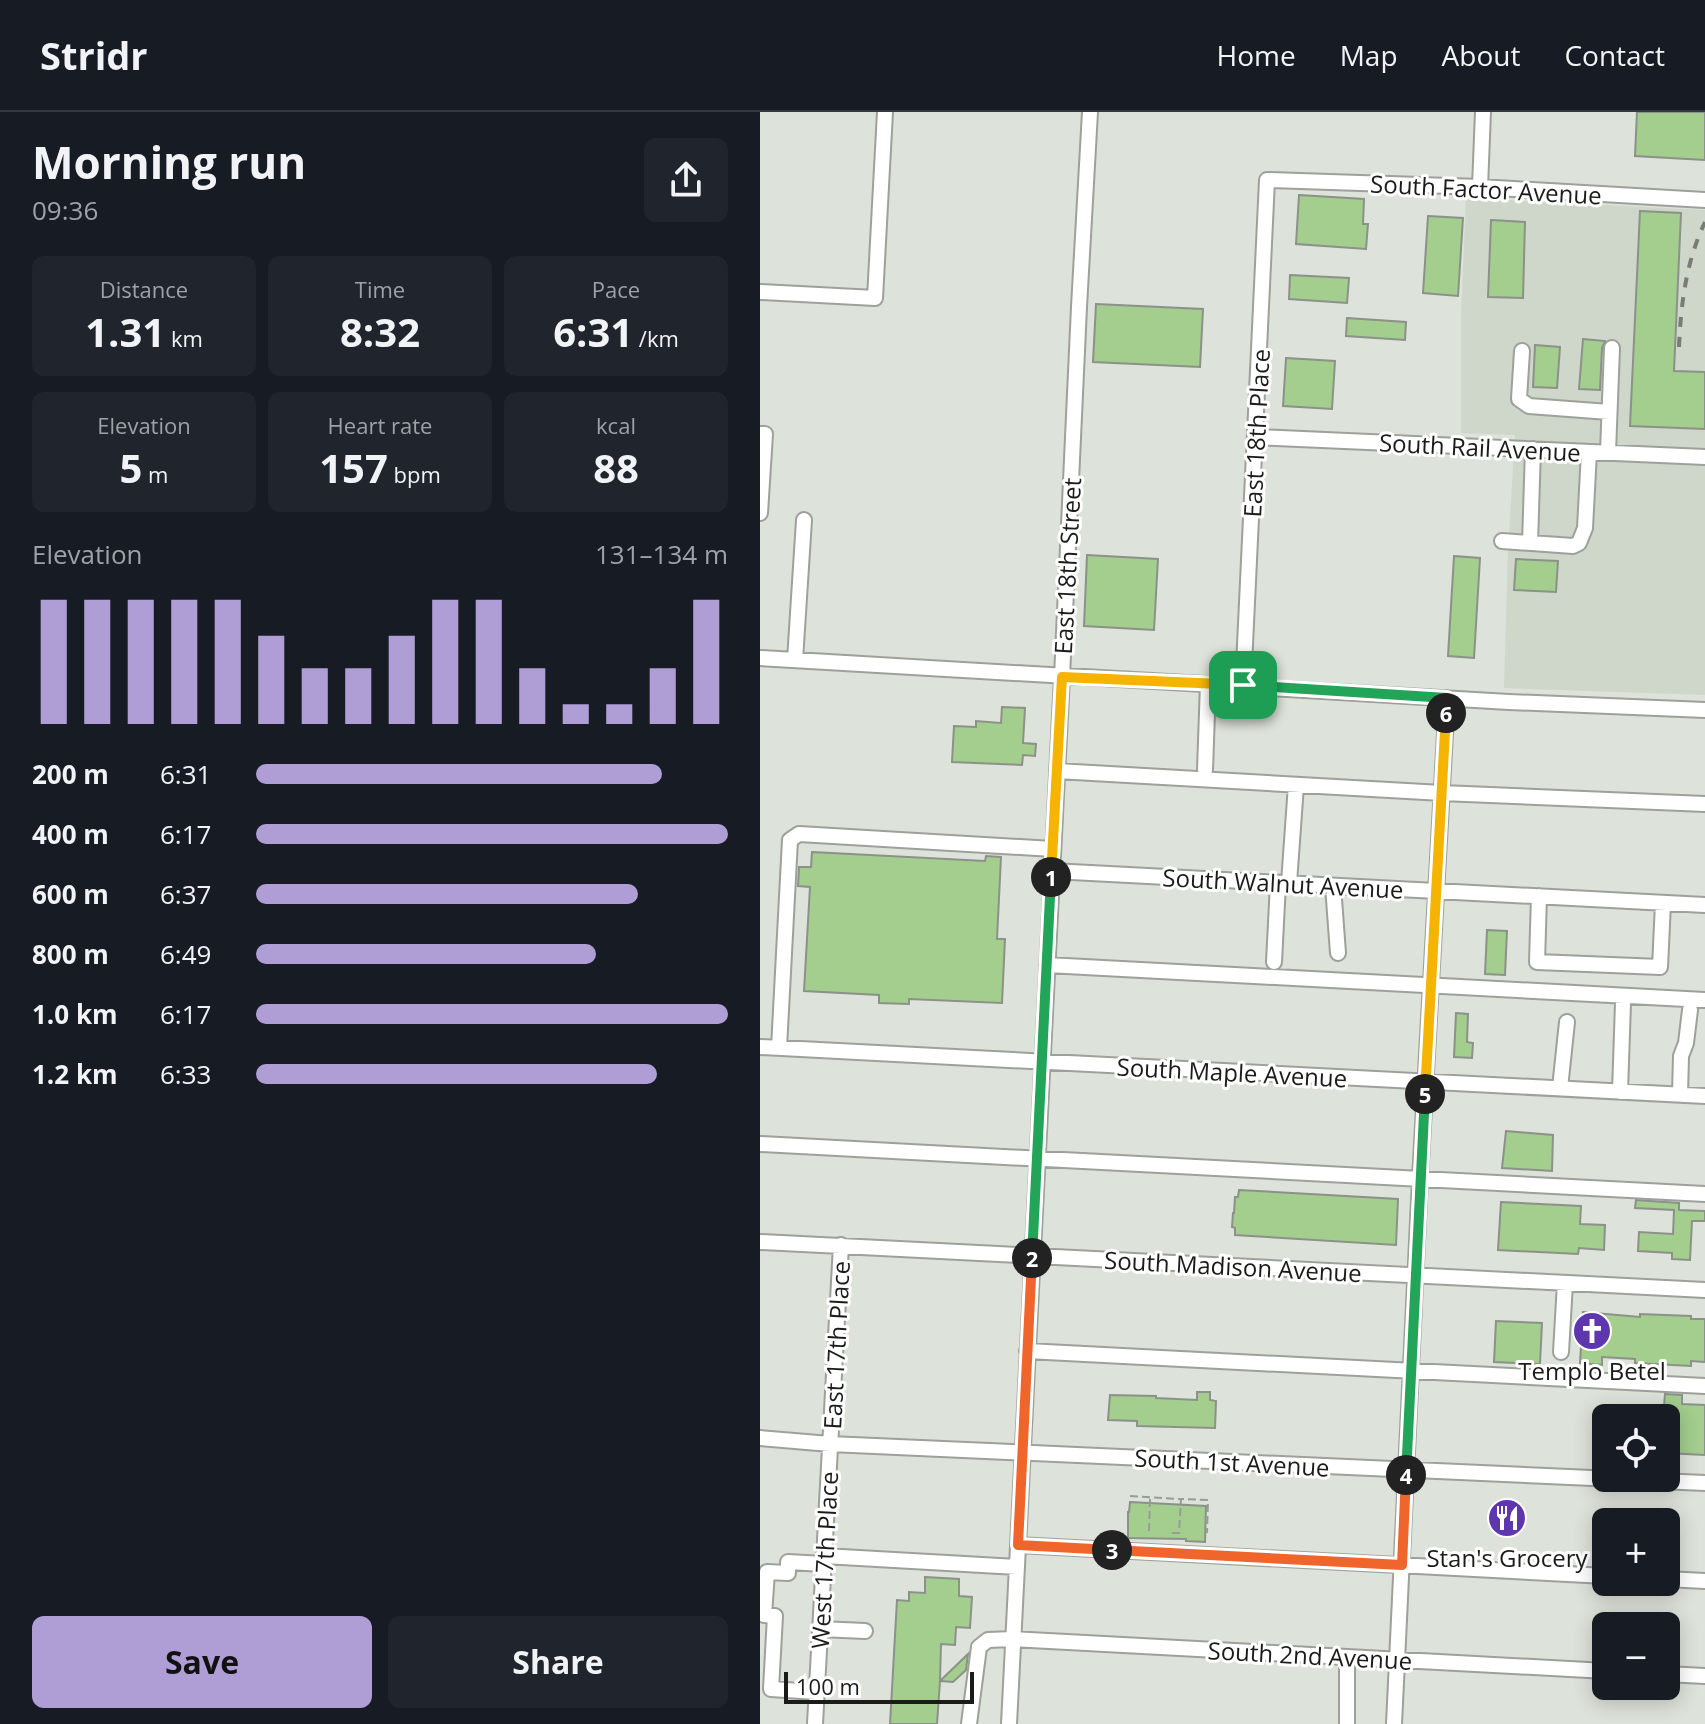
<!DOCTYPE html>
<html lang="en">
<head>
<meta charset="utf-8">
<style>
	body { margin:0; font-family:"Open Sans",sans-serif; background:#20242c; color:#f1f3f6; height:100vh; display:flex; flex-direction:column; font-size:30px; white-space:nowrap }
	* { box-sizing:border-box; margin:0 }
	p { font-size:26px; color:#9ea1a6 }
	.icon { flex:none; width:44px; height:44px; fill:none; stroke:currentColor; stroke-width:2; stroke-linecap:round; stroke-linejoin:round }
	.map { position:relative; flex:1; overflow:hidden }
	.side { display:flex; flex-direction:column; background:#171b24; width:760px }
	.side>* { flex:none }
	.controls { position:absolute; left:832px; top:1292px; display:grid; gap:16px }
	.controls a { display:grid; place-items:center; width:88px; height:88px; border-radius:12px; background:#171b24; box-shadow:0 4px 20px #0003; font-size:40px }
	.scale { position:absolute; left:24px; bottom:20px; width:190px; box-sizing:border-box; padding-left:8px; border:4px solid #1b1c1a; border-top:0; font-size:22px; line-height:28px; white-space:nowrap; color:#1b1c1a; -webkit-text-stroke:6px #fff; paint-order:stroke }
	.pin { position:absolute; display:grid; place-items:center; width:68px; height:68px; color:#fff; margin:-34px; border-radius:16px; box-shadow:0 4px 12px #0006 }
	.km { position:absolute; width:40px; height:40px; margin:-20px; border-radius:50%; background:#222; color:#fff; font-size:22px; line-height:40px; text-align:center }
	.round { display:grid; place-items:center; flex:none; width:84px; height:84px; border-radius:12px; background:#20242c }
	.overview { display:flex; align-items:center; justify-content:space-between; height:136px; padding:0 32px }
	h1 { font-size:44px; font-weight:700; line-height:60px }
	.stats { display:grid; grid-template-columns:repeat(3,1fr); gap:12px; height:136px; padding:8px 32px }
	.stats div { display:grid; align-content:center; border-radius:12px; background:#20242c; text-align:center }
	.stats b { font-size:40px; font-weight:700 }
	.stats small { font-size:22px; font-weight:400 }
	.stats p { font-size:22px }
	.chart { height:224px; padding:16px 32px }
	.chart p { display:flex; justify-content:space-between }
	.chart svg { width:100%; height:144px; margin-top:8px; stroke:#af9ed6; stroke-width:6 }
	.primary-button { display:flex; gap:16px; margin-top:auto; padding:16px 32px }
	.primary-button a { flex:1; height:92px; border-radius:12px; background:#af9ed6; color:#111; font-size:32px; font-weight:700; line-height:92px; text-align:center }
	.primary-button a+a { background:#20242c; color:#f1f3f6 }
	ul { padding:0 32px; list-style:none; font-size:26px }
	li { display:grid; grid-template-columns:128px 96px 1fr; align-items:center; height:60px }
	li i { height:20px; border-radius:10px; background:#af9ed6 }
	header { display:flex; align-items:center; gap:48px; box-sizing:border-box; height:112px; padding:0 40px; background:#171b24; border-bottom:2px solid #363941 }
	header strong { font-size:38px }
	nav { display:flex; gap:44px; margin-inline-start:auto; font-size:28px }
	main { display:flex; flex:1; min-height:0 }
	.map>svg:first-child { display:block }
	.built { fill:#ced7c9 }
	.building { fill:#a3ce8e; stroke:#8c918a; stroke-width:2 }
	.lines { fill:none; stroke-linecap:round; stroke-linejoin:round }
	.minor-casing { stroke:#9ca19a; stroke-width:18 }
	.path { stroke:#989c96; stroke-width:2; stroke-dasharray:8 4; stroke-linecap:butt }
	.minor { stroke:#fff; stroke-width:14 }
	.rail { stroke:#797b77; stroke-width:4; stroke-dasharray:10 10; stroke-linecap:butt }
	.split-1-casing { stroke:#fff; stroke-width:16 }
	.split-2-casing { stroke:#fff; stroke-width:16 }
	.split-3-casing { stroke:#fff; stroke-width:16 }
	.split-4-casing { stroke:#fff; stroke-width:16 }
	.split-5-casing { stroke:#fff; stroke-width:16 }
	.split-6-casing { stroke:#fff; stroke-width:16 }
	.split-7-casing { stroke:#fff; stroke-width:16 }
	.split-1 { stroke:#f5b400; stroke-width:10 }
	.split-2 { stroke:#22a559; stroke-width:10 }
	.split-3 { stroke:#f0652b; stroke-width:10 }
	.split-4 { stroke:#f0652b; stroke-width:10 }
	.split-5 { stroke:#22a559; stroke-width:10 }
	.split-6 { stroke:#f5b400; stroke-width:10 }
	.split-7 { stroke:#22a559; stroke-width:10 }
	.labels { text-anchor:middle; dominant-baseline:central; stroke-width:6; stroke-linejoin:round; paint-order:stroke }
	.street-label { font-size:24px; fill:#1b1c1a; stroke:#fff }
	.poi-label { font-size:24px; fill:#1b1c1a; stroke:#fff }
</style>
</head>
<body>
<header>
<strong>Stridr</strong>
<nav><a>Home</a><a>Map</a><a>About</a><a>Contact</a></nav>
</header>
<main>
<section class="side">
<div class="overview"><div><h1>Morning run</h1><p>09:36</p></div><a class="round"><svg class="icon" aria-label="share" viewBox="0 0 24 24"><path d="M12 15V3M7 8l5-5 5 5M5 13v7h14v-7"/></svg></a></div>
<div class="stats">
<div><p>Distance</p><b>1.31<small> km</small></b></div>
<div><p>Time</p><b>8:32</b></div>
<div><p>Pace</p><b>6:31<small> /km</small></b></div>
</div>
<div class="stats">
<div><p>Elevation</p><b>5<small> m</small></b></div>
<div><p>Heart rate</p><b>157<small> bpm</small></b></div>
<div><p>kcal</p><b>88</b></div>
</div>
<div class="chart"><p><span>Elevation</span>131–134 m</p>
<svg viewBox="0 0 160 44" preserveAspectRatio="none"><path d="M5 44V6M15 44V6M25 44V6M35 44V6M45 44V6M55 44V17M65 44V27M75 44V27M85 44V17M95 44V6M105 44V6M115 44V27M125 44V38M135 44V38M145 44V27M155 44V6"/></svg>
</div>
<ul>
<li><b>200 m</b>6:31<i style="width:86%"></i></li>
<li><b>400 m</b>6:17<i style="width:100%"></i></li>
<li><b>600 m</b>6:37<i style="width:81%"></i></li>
<li><b>800 m</b>6:49<i style="width:72%"></i></li>
<li><b>1.0 km</b>6:17<i style="width:100%"></i></li>
<li><b>1.2 km</b>6:33<i style="width:85%"></i></li>
</ul>
<div class="primary-button"><a>Save</a><a>Share</a></div>
</section>
<div class="map">
<svg width="945" height="1612" viewBox="0 0 945 1612">
	<rect width="100%" height="100%" fill="#dde2da"/>
	<path class="built" d="M706 86 945 98V583L744 576 748 439 755 323 701 321V204Z"/>
	<path class="building" d="M877 0H945V48L875 44Z
		M539 83 604 87 603 112H608L606 137 536 132Z
		M880 99 921 101 914 259 945 260V317L870 314Z
		M668 104 703 106 698 184 663 181Z
		M731 108 765 110 763 186 728 185Z
		M530 163 589 166 587 191 529 187Z
		M336 192 443 197 440 255 333 250Z
		M587 206 646 210 645 228 586 224Z
		M823 227 845 229 842 236 840 278 819 277Z
		M775 233 800 235 797 276 773 275Z
		M526 246 575 249 572 297 523 294Z
		M327 443 398 447 394 518 324 514Z
		M694 444 720 446 714 546 688 544Z
		M756 447 798 449 796 480 754 478Z
		M242 595 265 596 263 631 276 632 275 644 263 643 262 653 192 650 194 614 216 615V609L241 611Z
		M52 740 225 749 226 744 241 745 237 827H245L242 891 149 887V892L119 891V883L44 879 50 775 38 774 39 755H51Z
		M727 818 747 819 745 863 725 862Z
		M696 901 708 902 707 930 713 931 712 946 694 945Z
		M746 1019 793 1023 792 1059 742 1056Z
		M479 1078 638 1087 636 1133 475 1123V1116L472 1115 473 1101H474L475 1085H478Z
		M876 1088 919 1091V1098L945 1099V1109H932L930 1148 912 1147V1141L878 1139 879 1120 913 1122 914 1098 875 1096Z
		M741 1090 821 1094 820 1112 845 1113 844 1138 819 1136 818 1142 738 1138Z
		M823 1200 880 1205V1202L931 1204V1207H945V1250L931 1249V1254L875 1251V1247L842 1245V1253L820 1251Z
		M736 1209 782 1211 780 1252 734 1250Z
		M437 1280H450V1288L456 1289 455 1316 377 1314V1309L348 1308 350 1283 396 1284V1286L437 1288Z
		M905 1282 922 1283V1292L945 1293V1343L906 1341V1306H903Z
		M370 1390 446 1394 445 1430 426 1429V1427L368 1426V1400H369Z
		M165 1465 199 1467V1484L212 1485 210 1516 196 1515 195 1533 181 1532 180 1569 208 1542 206 1558 193 1570 180 1569 177 1612H130L137 1488 149 1489V1480L165 1481Z"/>
	<g class="lines">
		<g class="minor-casing">
			<path id="minor" d="M720 75 723 0
				M0 180 115 186 125 0
				M762 239 759 287 769 294 849 300
				M0 322H5L0 401
				M496 325 945 345
				M848 340 852 236
				M742 429 813 434 819 431 825 416 829 340
				M770 431 773 337
				M0 546 749 590 945 598
				M35 548 44 408
				M448 595 482 596 507 68 720 75 945 88
				M445 658 448 572
				M297 659 682 681 945 692
				M292 759 945 793
				M529 771 536 673
				M573 774 578 841
				M779 784 777 850 900 855 903 791
				M514 850 518 771
				M287 853 945 888
				M0 935 945 984
				M19 936 30 728 39 722 56 723 293 737
				M800 976 807 910
				M860 980 863 891
				M920 983 921 944 926 931 930 898
				M0 1032 945 1082
				M0 1130 945 1178
				M267 1239 945 1274
				M801 1240 805 1171
				M0 1326 70 1332 945 1371
				M258 1433 846 1464
				M64 1444 257 1455
				M906 1467 945 1469
				M60 1517 105 1519
				M906 1562 945 1564
				M56 1580 11 1577 15 1504 4 1503 7 1460 28 1461V1450L64 1452
				M55 1612 81 1133
				M209 1612 219 1535 228 1528 253 1527 846 1559
				M249 1612 302 565 319 195 330 0
				M587 1612V1545
				M634 1612 660 1067 687 586"/>
		</g>
		<path class="path" d="M370 1384 420 1387
			M389 1419 390 1387
			M412 1421H419L421 1387 448 1388 447 1421"/>
		<use href="#minor" class="minor"/>
		<path class="rail" d="M919 235C921 191 926 150 945 110"/>
	</g>
	<g class="lines">
		<g class="split-1-casing">
			<path id="split-1" d="M291 765 302 565 483 573"/>
		</g>
		<g class="split-2-casing">
			<path id="split-2" d="M272 1146 291 765"/>
		</g>
		<g class="split-3-casing">
			<path id="split-3" d="M272 1146 258 1433 352 1438"/>
		</g>
		<g class="split-4-casing">
			<path id="split-4" d="M352 1438 642 1453 646 1363"/>
		</g>
		<g class="split-5-casing">
			<path id="split-5" d="M646 1363 665 982"/>
		</g>
		<g class="split-6-casing">
			<path id="split-6" d="M665 982 686 601"/>
		</g>
		<g class="split-7-casing">
			<path id="split-7" d="M483 573 687 586 686 601"/>
		</g>
		<use href="#split-1" class="split-1"/>
		<use href="#split-2" class="split-2"/>
		<use href="#split-3" class="split-3"/>
		<use href="#split-4" class="split-4"/>
		<use href="#split-5" class="split-5"/>
		<use href="#split-6" class="split-6"/>
		<use href="#split-7" class="split-7"/>
	</g>
	<defs>
		<g id="church-disc" transform="scale(2)"><circle r="9.5" fill="#5e37af" stroke="#fff"/><path d="M-1.2-6h2.4v3.5h3.3v2.4h-3.3V6h-2.4V-.1h-3.3v-2.4h3.3Z" fill="#fff"/></g>
		<g id="restaurant-disc" transform="scale(2)"><circle r="9.5" fill="#5e37af" stroke="#fff"/><path d="M-5-6h1v4h1v-4h1v4h1v-4h1v5L-1.5 .5V6h-2V.5L-5-1ZM5-6V6H3V1.5H1.5Q1.5-4 5-6Z" fill="#fff"/></g>
	</defs>
	<g fill-rule="evenodd">
		<use href="#church-disc" x="832" y="1219"/>
		<use href="#restaurant-disc" x="747" y="1406"/>
	</g>
	<g class="labels">
		<g class="street-label">
			<text transform="translate(726 77) rotate(3)">South Factor Avenue</text>
			<text transform="translate(496 321) rotate(-87)">East 18th Place</text>
			<text transform="translate(720 335) rotate(3)">South Rail Avenue</text>
			<text transform="translate(307 454) rotate(-87)">East 18th Street</text>
			<text transform="translate(523 771) rotate(3)">South Walnut Avenue</text>
			<text transform="translate(472 960) rotate(3)">South Maple Avenue</text>
			<text transform="translate(473 1154) rotate(3)">South Madison Avenue</text>
			<text transform="translate(76 1233) rotate(-87)">East 17th Place</text>
			<text transform="translate(472 1350) rotate(3)">South 1st Avenue</text>
			<text transform="translate(64 1448) rotate(-87)">West 17th Place</text>
			<text transform="translate(550 1543) rotate(3)">South 2nd Avenue</text>
		</g>
		<g class="poi-label">
			<text x="832" y="1258">Templo Betel</text>
			<text x="747" y="1445">Stan's Grocery</text>
		</g>
	</g>
</svg>
<div class="controls">
<a><svg class="icon" aria-label="locate" viewBox="0 0 24 24"><circle cx="12" cy="12" r="6"/><path d="M12 2v4M12 18v4M2 12h4M18 12h4"/></svg></a>
<a>+</a>
<a>−</a>
</div>
<div class="scale">100 m</div>
<div class="pin" style="left:483px;top:573px;background:#1e9e55"><svg class="icon" aria-label="arrive" viewBox="0 0 24 24"><path d="M6 21V4h12l-3 4 3 4H6"/></svg></div>
<b class="km" style="left:291px;top:765px">1</b>
<b class="km" style="left:272px;top:1146px">2</b>
<b class="km" style="left:352px;top:1438px">3</b>
<b class="km" style="left:646px;top:1363px">4</b>
<b class="km" style="left:665px;top:982px">5</b>
<b class="km" style="left:686px;top:601px">6</b>
</div>
</main>
</body>
</html>
